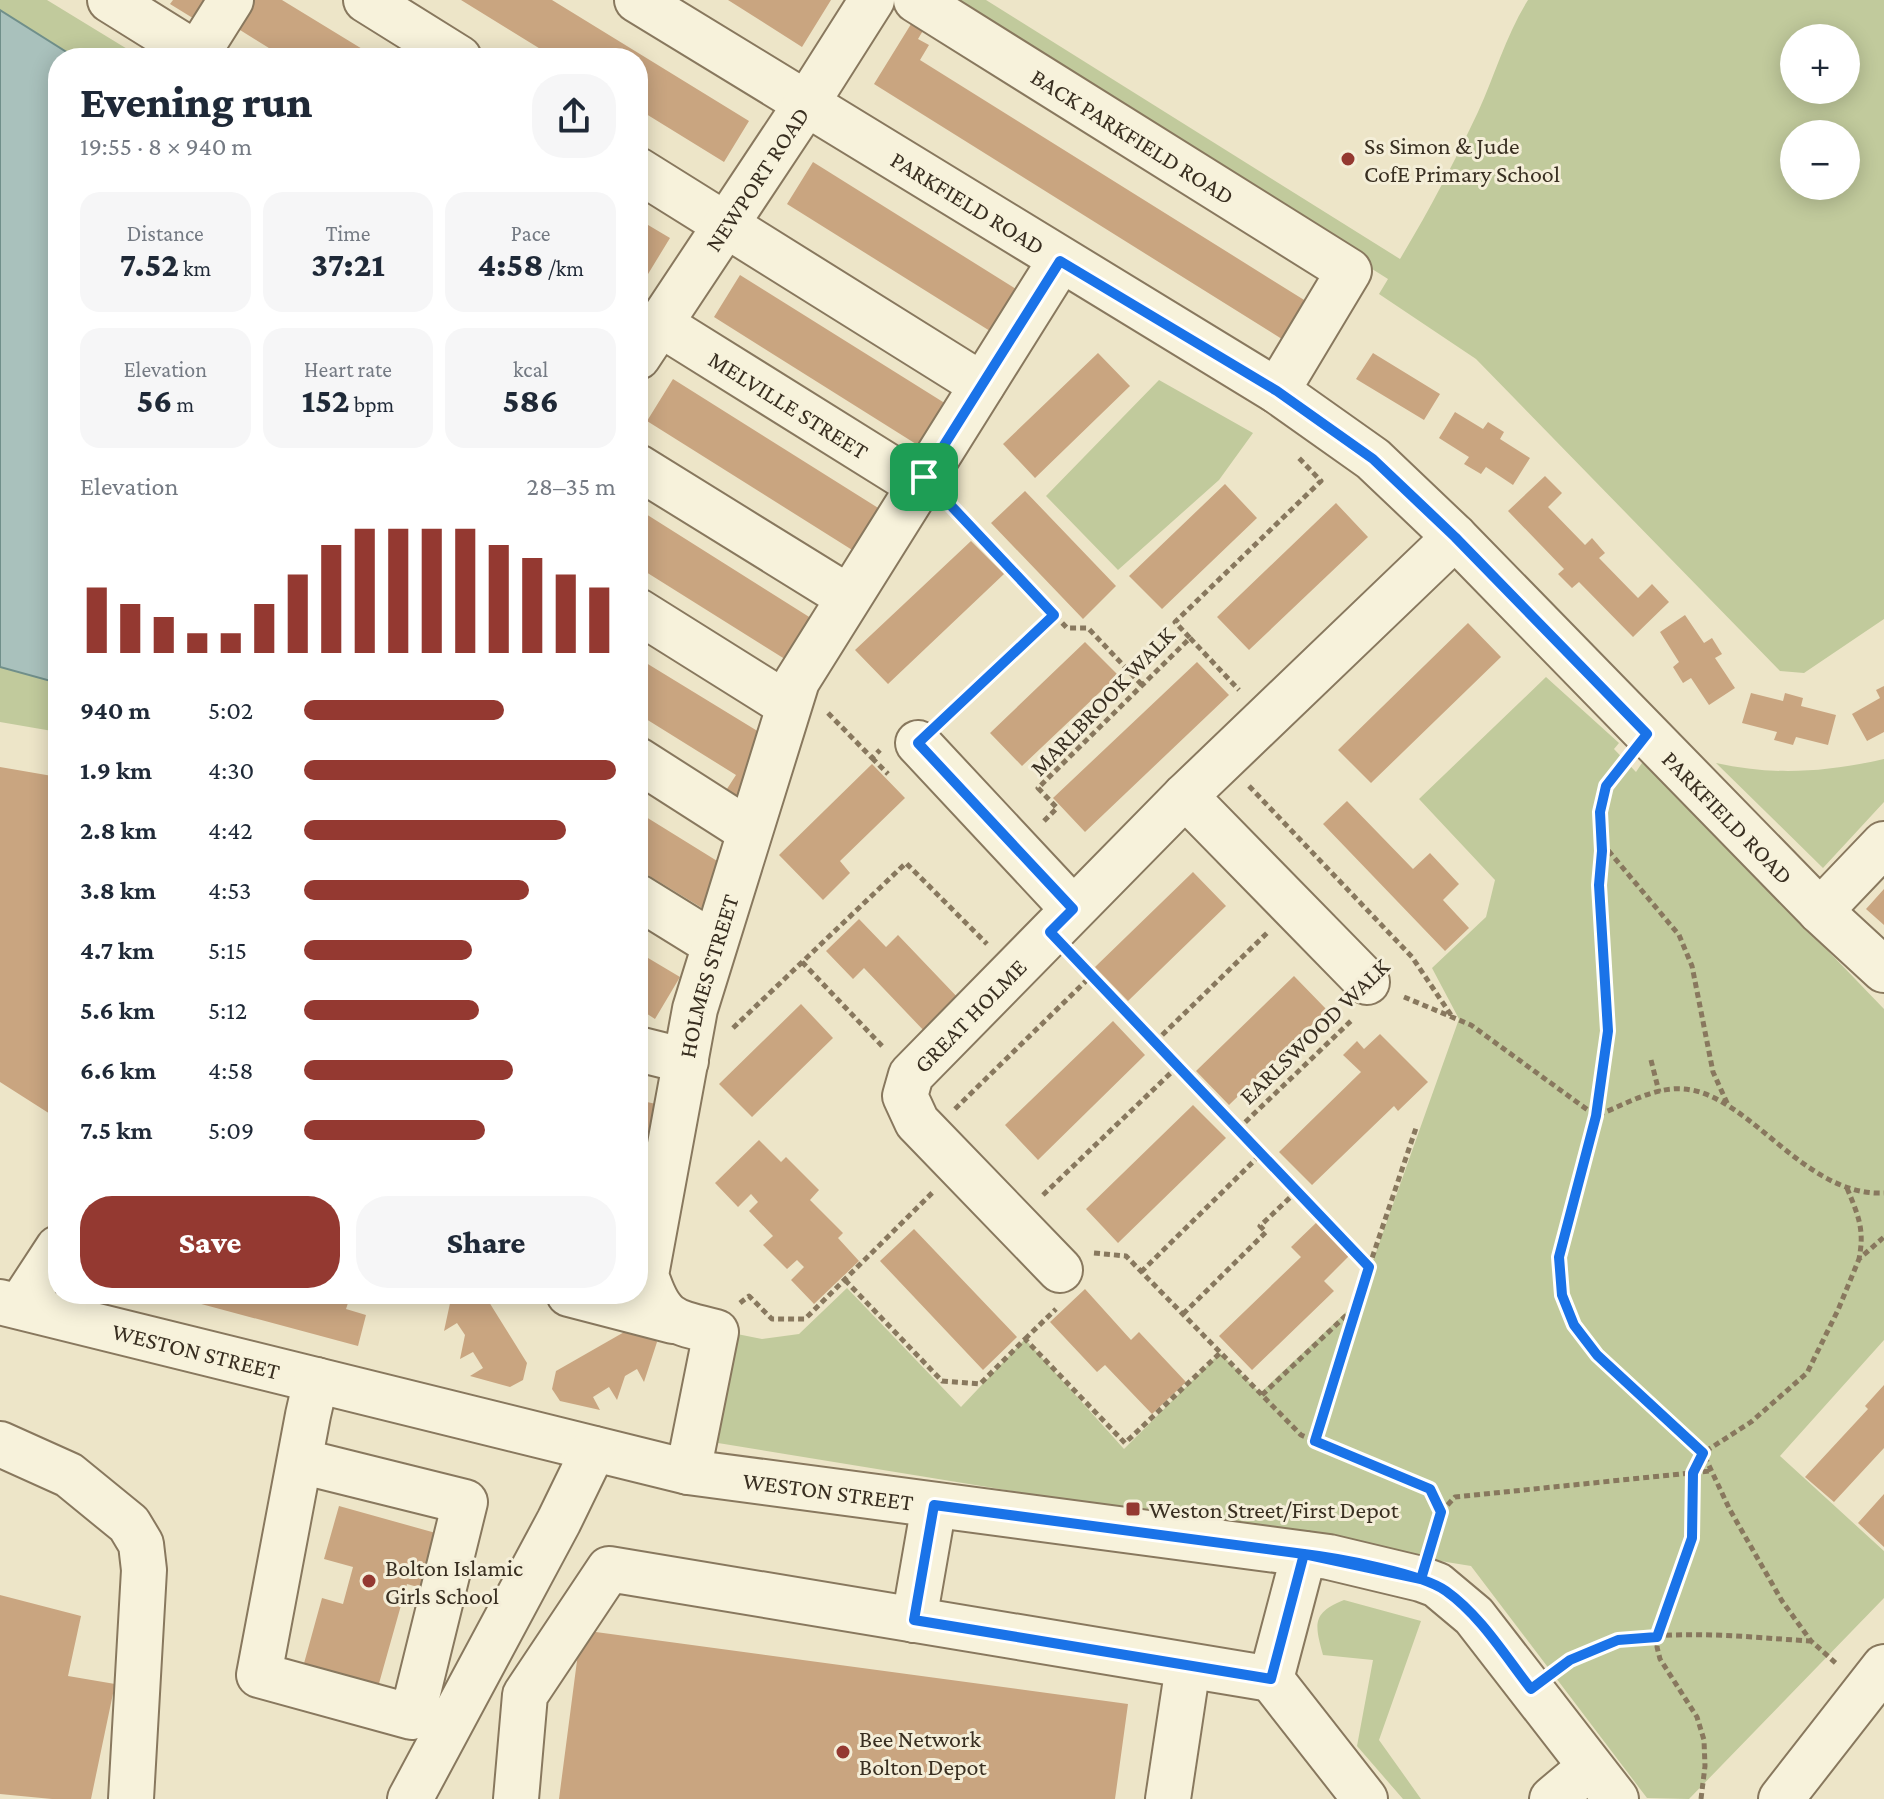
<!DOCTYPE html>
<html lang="en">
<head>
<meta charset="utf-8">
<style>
	body { margin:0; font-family:"Crimson Pro",serif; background:#f6f6f7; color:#1f2937; height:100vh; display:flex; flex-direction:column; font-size:30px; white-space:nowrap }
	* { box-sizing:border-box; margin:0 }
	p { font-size:26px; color:#747a83 }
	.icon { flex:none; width:44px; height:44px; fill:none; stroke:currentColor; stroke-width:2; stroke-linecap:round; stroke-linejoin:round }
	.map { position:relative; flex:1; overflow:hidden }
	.details { position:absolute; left:48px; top:48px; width:600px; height:1256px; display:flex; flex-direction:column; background:#fff; border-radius:32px; box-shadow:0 4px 20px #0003 }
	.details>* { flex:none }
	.fabs { position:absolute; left:1780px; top:24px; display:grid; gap:16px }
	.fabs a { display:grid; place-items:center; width:80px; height:80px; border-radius:50%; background:#fff; box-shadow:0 4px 20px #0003; font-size:40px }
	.pin { position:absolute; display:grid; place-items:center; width:68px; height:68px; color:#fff; margin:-34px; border-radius:16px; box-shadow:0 4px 12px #0006 }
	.round { display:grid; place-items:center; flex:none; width:84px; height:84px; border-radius:32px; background:#f6f6f7 }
	.headline { display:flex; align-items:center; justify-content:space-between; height:136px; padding:0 32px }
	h1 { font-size:44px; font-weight:800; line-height:60px }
	.metrics { display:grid; grid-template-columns:repeat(3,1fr); gap:12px; height:136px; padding:8px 32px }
	.metrics div { display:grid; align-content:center; border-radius:20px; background:#f6f6f7; text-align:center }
	.metrics b { font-size:34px; font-weight:800 }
	.metrics small { font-size:22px; font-weight:400 }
	.metrics p { font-size:22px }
	.chart { height:224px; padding:16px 32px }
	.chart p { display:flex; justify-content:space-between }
	.chart svg { width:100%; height:144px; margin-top:8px; stroke:#943931; stroke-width:6 }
	.cta { display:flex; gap:16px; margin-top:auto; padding:16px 32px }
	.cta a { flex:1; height:92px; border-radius:32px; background:#943931; color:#fff; font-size:32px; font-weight:800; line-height:92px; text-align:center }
	.cta a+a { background:#f6f6f7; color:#1f2937 }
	ul { padding:0 32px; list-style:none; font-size:26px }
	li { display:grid; grid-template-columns:128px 96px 1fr; align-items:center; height:60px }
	li i { height:20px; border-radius:10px; background:#943931 }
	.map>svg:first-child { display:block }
	.green { fill:#c1ca9c; fill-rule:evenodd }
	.water { fill:#a9c1bc; stroke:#708f8a; stroke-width:2 }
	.building { fill:#c9a580 }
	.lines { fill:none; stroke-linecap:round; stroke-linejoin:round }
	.minor-casing { stroke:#88785e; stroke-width:48 }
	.path { stroke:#88785e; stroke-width:5; stroke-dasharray:6 4; stroke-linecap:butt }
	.minor { stroke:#f7f2db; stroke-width:44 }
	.route-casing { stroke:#fff; stroke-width:16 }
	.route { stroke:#1a73e8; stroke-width:10 }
	.poi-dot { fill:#943931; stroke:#f4eed8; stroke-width:3 }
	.labels { text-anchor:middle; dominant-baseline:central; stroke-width:6; stroke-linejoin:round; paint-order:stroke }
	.street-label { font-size:24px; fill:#392f21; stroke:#f4eed8 }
	.poi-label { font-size:24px; fill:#392f21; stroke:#f4eed8; text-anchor:start }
</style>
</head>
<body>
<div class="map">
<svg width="1884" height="1799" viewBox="0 0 1884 1799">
	<rect width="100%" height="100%" fill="#ede5c8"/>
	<path class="green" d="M0 0H47L142 58H76L0 10Z
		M945 0H986L1400 259C1429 211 1454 163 1478 112 1495 75 1506 35 1528 0H1884V619L1804 673 1780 671 1476 359 1379 294 1388 279ZM1794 38H1846V90H1794ZM1794 134H1846V186H1794Z
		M1159 380 1253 433 1219 480 1118 570 1046 496Z
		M0 667 58 683V732L0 722Z
		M1546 677 1619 743 1614 749 1636 772 1644 760 1884 1009V1340L1780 1456 1884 1551V1598L1689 1799 1647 1798 1471 1566 718 1443 737 1334 762 1339 799 1334 847 1288 961 1407 1025 1339 1124 1449 1220 1353 1260 1393 1359 1300 1459 1019 1432 968 1486 917 1495 880 1419 799Z
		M1884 759V802L1823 868 1716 763C1774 776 1827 772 1884 759Z
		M1344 1600 1421 1621 1379 1740 1421 1799H1403L1357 1746 1373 1660 1323 1655C1315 1625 1311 1613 1344 1600Z"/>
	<path class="water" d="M0 10 76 58H58V683L0 667Z"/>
	<path class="building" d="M173 0H208L196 20 170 4Z
		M247 0H282L377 58H285L232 25Z
		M461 0H552L749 121 724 162 638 109V58H555Z
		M728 0H831L802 47Z
		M916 16 927 24 918 39 929 45 920 60 1309 303 1285 341 874 84Z
		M813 162 1024 294 998 336 787 204Z
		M638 219 670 238 645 279 638 275Z
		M740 275 951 407 924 449 714 317Z
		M1098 353 1130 386 1035 478 1003 444Z
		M1373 353 1440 394 1424 420 1356 379Z
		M673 379 883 511 857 553 647 421Z
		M1455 412 1483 429 1488 422 1504 432 1500 439 1530 458 1513 485 1486 467 1481 474 1464 464 1469 457 1439 438Z
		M1545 476 1562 493 1548 507 1585 545 1592 538 1605 553 1599 558 1638 598 1652 584 1669 602 1633 637 1579 582 1572 588 1558 574 1564 569 1508 511Z
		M1225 484 1257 518 1162 609 1129 576Z
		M1025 491 1116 586 1083 619 991 523Z
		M1336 503 1368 537 1249 650 1217 617Z
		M638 509 814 620 788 661 638 567Z
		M971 541 1004 574 888 684 855 650Z
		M1685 615 1704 643 1712 638 1722 654 1715 658 1735 688 1709 705 1691 678 1683 683 1673 667 1679 662 1660 632Z
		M1468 623 1501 657 1371 783 1338 750Z
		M1085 642 1118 675 1022 766 990 733Z
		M638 658 764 735 742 805 723 795 736 775 638 714Z
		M1197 662 1229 695 1085 832 1053 798Z
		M1884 686V732L1867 741 1852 714 1880 698 1876 690Z
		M1751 693 1783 701 1785 693 1803 698 1801 706 1836 715 1828 745 1796 737 1793 745 1774 740 1777 732 1742 723Z
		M872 764 905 798 840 861 850 873 823 900 779 855Z
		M0 767 58 777V1119L0 1082Z
		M1347 801 1413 869 1430 853 1459 884 1443 900 1469 928 1445 951 1323 824Z
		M638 812 722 864 707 911 638 869Z
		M1193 872 1226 906 1128 1001 1095 967Z
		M1884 889V925L1866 909Z
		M859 919 886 947 898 935 961 1001 927 1034 864 968 853 979 826 951Z
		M638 952 680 977 655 1019 638 1008Z
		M1294 976 1327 1010 1229 1105 1196 1071Z
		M801 1004 833 1038 752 1117 719 1084Z
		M1113 1021 1145 1055 1038 1160 1005 1125Z
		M1380 1034 1428 1082 1398 1111 1394 1106 1312 1185 1279 1152 1361 1072 1343 1055 1357 1041 1364 1049Z
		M638 1100 656 1104 649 1150 638 1148Z
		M1193 1105 1226 1138 1118 1243 1086 1209Z
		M759 1140 781 1162 786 1157 819 1190 810 1200 843 1233 838 1238 859 1261 814 1304 791 1280 804 1267 797 1260 787 1269 763 1245 773 1236 749 1211 758 1202 751 1194 738 1207 715 1183Z
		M1318 1221 1350 1255 1324 1281 1334 1291 1252 1370 1219 1336 1301 1257 1291 1247Z
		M914 1229 1017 1337 983 1370 880 1261Z
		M1085 1289 1131 1340 1139 1332 1186 1382 1152 1414 1105 1365 1097 1372 1050 1322Z
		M180 1294H326L349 1300 346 1309 366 1315 358 1346 179 1298Z
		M452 1294H484L527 1363 523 1380 510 1387 470 1376 483 1368 473 1352 460 1359 465 1335 457 1323 444 1331Z
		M633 1327 650 1331 657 1342 644 1382 637 1369 625 1376 617 1400 609 1387 593 1397 600 1410 560 1401 552 1389 556 1371Z
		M1884 1385V1448L1834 1502 1805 1477 1868 1409 1865 1406Z
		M1884 1494V1547L1858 1523Z
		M339 1506 450 1537 435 1592 407 1584 378 1687 303 1667 322 1598 343 1604 353 1567 324 1559Z
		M0 1595 81 1616 68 1676 115 1684 91 1799H52L0 1794Z
		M581 1630 1128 1704 1115 1799H559Z"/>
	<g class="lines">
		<g class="minor-casing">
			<g id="minor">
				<path d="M110 0 203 58"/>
				<path d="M366 0 459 58"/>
				<path id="s1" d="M637 0 1277 391 1373 459 1455 537 1820 911 1884 970"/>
				<path id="s2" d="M916 0 1349 271 1277 391"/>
				<path d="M197 54 231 0"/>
				<path d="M638 170 982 385"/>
				<path id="s3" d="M660 324 918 485"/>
				<path id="s4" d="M638 357 806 104 872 0"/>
				<path d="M638 467 848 597"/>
				<path d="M638 611 788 705"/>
				<path d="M918 743 1073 909"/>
				<path d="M638 760 749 831"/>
				<path d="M1185 796 1367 982"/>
				<path d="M638 897 714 944"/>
				<path d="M1820 911 1884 844"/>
				<path d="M638 1049 686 1061"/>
				<path id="s5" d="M1060 1270 917 1122 905 1096 911 1075 1185 796 1455 537"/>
				<path d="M569 1294 673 1321"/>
				<path id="s6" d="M0 1302 688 1472 1329 1557 1421 1579 1437 1585 1474 1616 1616 1799"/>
				<path d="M20 1306 58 1248"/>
				<path d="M0 1444 69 1475 129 1524 141 1544 144 1570 131 1799"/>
				<path d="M300 1461 465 1502 412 1717 259 1675 308 1415 316 1380"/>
				<path id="s7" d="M688 1472 716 1332C671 1321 661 1321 646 1275L695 1009 797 681 1060 261"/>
				<path d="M914 1620 934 1505"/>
				<path d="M1271 1679 1365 1799"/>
				<path d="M410 1799 559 1521 594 1449"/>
				<path d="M516 1799 525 1695 609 1569 1271 1679 1304 1554"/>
				<path d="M1168 1799 1188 1666"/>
				<path d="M1552 1799 1590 1767"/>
				<path d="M1781 1799 1884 1667"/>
			</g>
		</g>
		<path class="path" d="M952 507 1067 628H1088L1142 685
			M1190 638 1239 690
			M828 713 872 758 880 750
			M945 718 1054 615
			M872 758 888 774
			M1622 766 1606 786 1600 812 1602 851 1599 885 1608 1031 1596 1116 1559 1257 1562 1295 1574 1325 1597 1355 1703 1453 1730 1510 1782 1601 1811 1641 1838 1665
			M1249 786 1412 957 1451 1015
			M1044 821 1057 808 1038 788 1190 638 1175 622 1321 481 1298 457
			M1602 843 1679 935 1692 966 1713 1072 1728 1105
			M1077 960 1369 1267 1315 1441
			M802 962 884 1048
			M1404 997 1471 1025 1596 1116C1619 1107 1647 1091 1672 1089 1744 1082 1799 1197 1884 1193
			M733 1028 906 863 987 944
			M1155 1042 1267 933
			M1651 1060 1659 1092
			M955 1109 1092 975
			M1238 1129 1353 1019
			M1847 1188C1858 1215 1865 1229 1859 1259
			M1043 1195 1178 1066
			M1094 1253 1126 1256 1301 1435 1430 1489 1441 1512
			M1369 1267 1416 1128
			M1141 1272 1261 1154
			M845 1280 942 1381 980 1384 1025 1339 1125 1443 1220 1353
			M740 1303 749 1296 772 1319H805L933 1192
			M1183 1314 1266 1232 1260 1226 1297 1191
			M1025 1339 1056 1309
			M1262 1395 1356 1306
			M1432 1541 1441 1512 1455 1497 1710 1471
			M1562 1666C1623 1620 1737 1637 1810 1641
			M1701 1799 1705 1766 1704 1740 1697 1717 1660 1659 1657 1647 1660 1628 1692 1538 1693 1473 1703 1453 1751 1422 1807 1373 1838 1310 1859 1259 1884 1237"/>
		<use href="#minor" class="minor"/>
	</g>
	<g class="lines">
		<g class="route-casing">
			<path id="route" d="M924 477 1054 615 918 743 1073 909 1050 932 1369 1267 1315 1441 1430 1489 1441 1512 1421 1579 1304 1554 934 1505 914 1620 1271 1679 1304 1554C1337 1558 1421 1573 1446 1591 1481 1616 1505 1656 1531 1689L1570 1660 1618 1640 1657 1637 1692 1538 1693 1473 1703 1453 1597 1355 1574 1325 1562 1295 1559 1257 1596 1116 1608 1031 1599 885 1602 851 1600 812 1606 786 1647 734 1455 537 1373 459 1277 391 1060 261 924 477"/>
		</g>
		<use href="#route" class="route"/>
	</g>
	<g class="poi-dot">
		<circle cx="1348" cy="159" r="8"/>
		<rect x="1125" y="1501" width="16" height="16" rx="4"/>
		<circle cx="369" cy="1581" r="8"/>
		<circle cx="843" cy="1752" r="8"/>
	</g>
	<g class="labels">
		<g class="street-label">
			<text stroke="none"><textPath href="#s2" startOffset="256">BACK PARKFIELD ROAD</textPath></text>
			<text stroke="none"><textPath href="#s4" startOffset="214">NEWPORT ROAD</textPath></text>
			<text stroke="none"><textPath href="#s1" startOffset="388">PARKFIELD ROAD</textPath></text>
			<text stroke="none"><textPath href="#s3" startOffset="152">MELVILLE STREET</textPath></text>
			<text transform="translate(1102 701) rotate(-46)">MARLBROOK WALK</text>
			<text stroke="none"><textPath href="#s1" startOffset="1372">PARKFIELD ROAD</textPath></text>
			<text stroke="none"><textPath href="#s7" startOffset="546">HOLMES STREET</textPath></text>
			<text stroke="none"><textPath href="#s5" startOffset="340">GREAT HOLME</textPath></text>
			<text transform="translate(1314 1031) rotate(-44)">EARLSWOOD WALK</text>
			<text stroke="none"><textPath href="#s6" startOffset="202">WESTON STREET</textPath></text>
			<text stroke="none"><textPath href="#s6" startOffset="850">WESTON STREET</textPath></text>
		</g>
		<g class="poi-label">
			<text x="1364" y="145">Ss Simon &amp; Jude<tspan x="1364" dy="28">CofE Primary School</tspan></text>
			<text x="1149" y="1509">Weston Street/First Depot</text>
			<text x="385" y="1567">Bolton Islamic<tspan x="385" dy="28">Girls School</tspan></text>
			<text x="859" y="1738">Bee Network<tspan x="859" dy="28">Bolton Depot</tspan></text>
		</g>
	</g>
</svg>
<div class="fabs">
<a>+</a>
<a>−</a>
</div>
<div class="pin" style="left:924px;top:477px;background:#1e9e55"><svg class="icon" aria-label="arrive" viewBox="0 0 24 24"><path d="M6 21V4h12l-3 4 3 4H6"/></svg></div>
<section class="details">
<div class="headline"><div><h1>Evening run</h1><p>19:55 · 8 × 940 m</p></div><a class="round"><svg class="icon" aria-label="share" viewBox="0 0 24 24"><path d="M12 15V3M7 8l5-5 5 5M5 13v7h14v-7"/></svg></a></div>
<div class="metrics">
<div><p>Distance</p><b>7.52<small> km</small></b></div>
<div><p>Time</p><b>37:21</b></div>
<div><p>Pace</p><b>4:58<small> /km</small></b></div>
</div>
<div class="metrics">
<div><p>Elevation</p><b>56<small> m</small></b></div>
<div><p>Heart rate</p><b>152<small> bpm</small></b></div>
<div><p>kcal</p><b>586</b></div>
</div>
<div class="chart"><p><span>Elevation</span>28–35 m</p>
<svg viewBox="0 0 160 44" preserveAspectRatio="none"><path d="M5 44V24M15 44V29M25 44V33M35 44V38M45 44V38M55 44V29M65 44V20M75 44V11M85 44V6M95 44V6M105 44V6M115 44V6M125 44V11M135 44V15M145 44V20M155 44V24"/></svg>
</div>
<ul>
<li><b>940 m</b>5:02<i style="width:64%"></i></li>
<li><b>1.9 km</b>4:30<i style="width:100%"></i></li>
<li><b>2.8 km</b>4:42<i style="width:84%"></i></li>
<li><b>3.8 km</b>4:53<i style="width:72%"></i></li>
<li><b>4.7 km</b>5:15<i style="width:54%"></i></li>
<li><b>5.6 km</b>5:12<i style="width:56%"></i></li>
<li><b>6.6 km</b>4:58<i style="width:67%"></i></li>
<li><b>7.5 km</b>5:09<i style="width:58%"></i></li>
</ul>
<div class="cta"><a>Save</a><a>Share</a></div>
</section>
</div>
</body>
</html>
